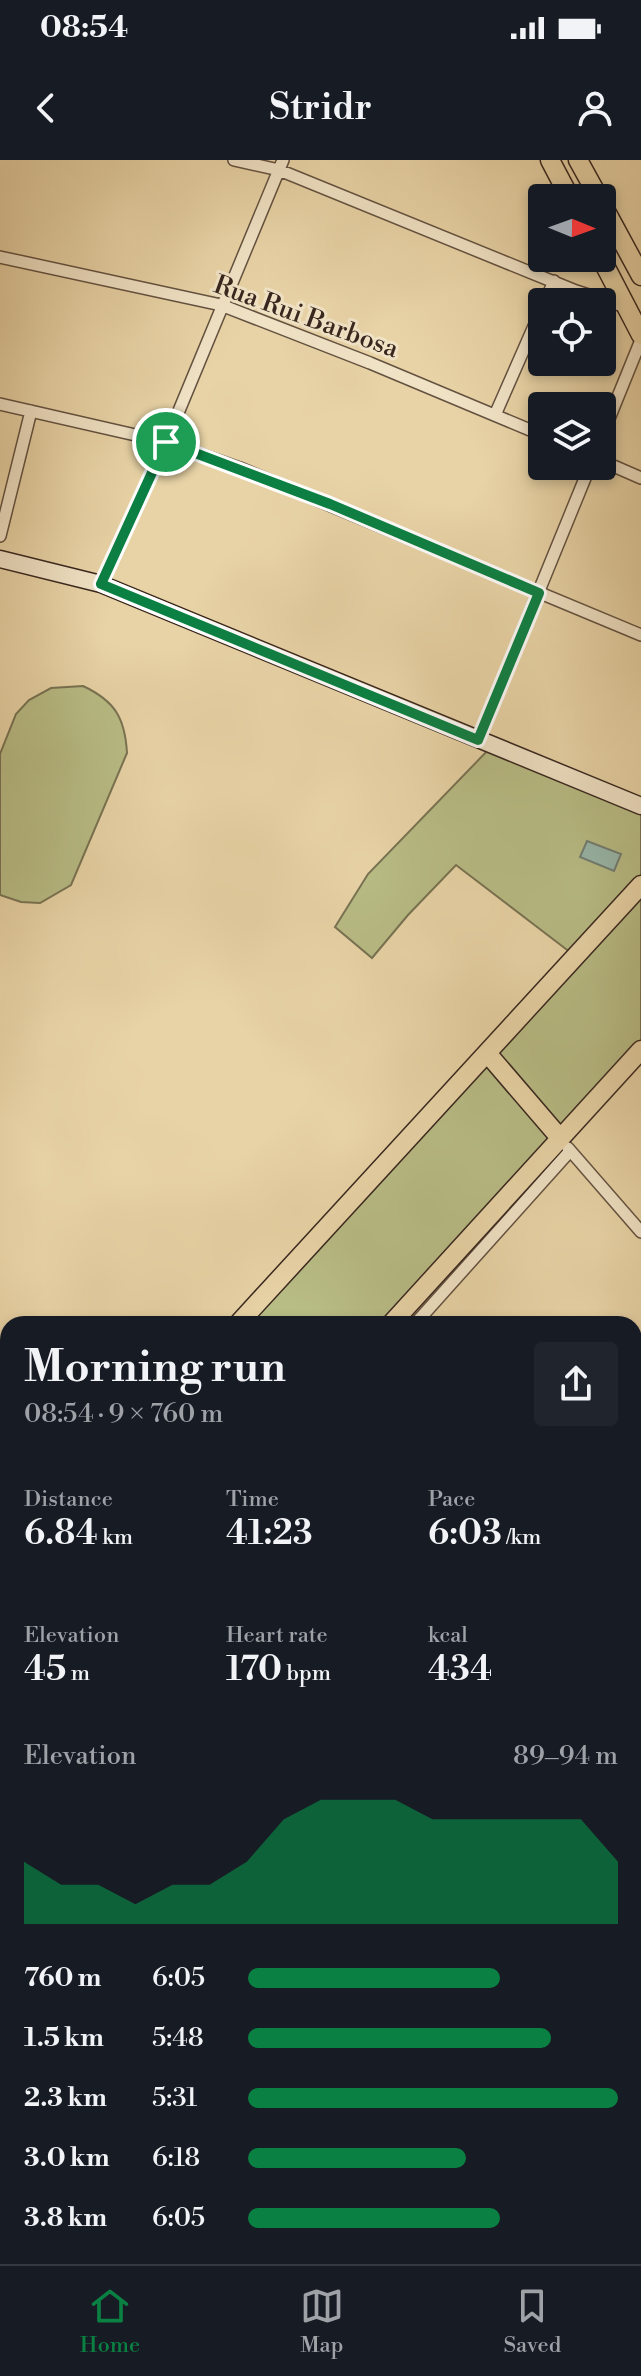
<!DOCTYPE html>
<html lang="en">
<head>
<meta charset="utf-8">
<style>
	body { margin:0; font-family:"Libre Bodoni",serif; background:#20242c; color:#f1f3f6; height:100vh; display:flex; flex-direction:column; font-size:30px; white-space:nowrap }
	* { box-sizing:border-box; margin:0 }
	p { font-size:26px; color:#9ea1a6 }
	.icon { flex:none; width:44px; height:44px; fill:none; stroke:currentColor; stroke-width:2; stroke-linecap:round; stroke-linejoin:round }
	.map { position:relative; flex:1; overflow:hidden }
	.sheet { position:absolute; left:0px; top:1156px; width:642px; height:948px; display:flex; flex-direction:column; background:#171b24; border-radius:24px 24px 0 0; box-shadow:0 4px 12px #0003 }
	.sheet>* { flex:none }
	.needle { width:52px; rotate:91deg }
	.tools { position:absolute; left:528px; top:24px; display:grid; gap:16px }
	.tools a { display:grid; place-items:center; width:88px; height:88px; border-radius:8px; background:#171b24; box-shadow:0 4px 12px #0003; font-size:40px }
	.pin { position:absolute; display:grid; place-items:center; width:68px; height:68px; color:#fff; margin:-34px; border:4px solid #fff; border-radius:50%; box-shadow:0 2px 8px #0007 }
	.round { display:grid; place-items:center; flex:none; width:84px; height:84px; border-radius:8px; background:#20242c }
	.head { display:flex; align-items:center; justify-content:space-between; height:136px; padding:0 24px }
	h1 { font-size:44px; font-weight:600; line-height:60px }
	.metrics { display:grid; grid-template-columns:repeat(3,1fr); gap:12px; height:136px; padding:8px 24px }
	.metrics div { display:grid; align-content:center }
	.metrics b { font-size:34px; font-weight:600 }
	.metrics small { font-size:22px; font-weight:400 }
	.metrics p { font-size:22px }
	.chart { height:224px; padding:16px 24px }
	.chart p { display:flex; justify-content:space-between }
	.chart svg { width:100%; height:144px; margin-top:8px; fill:#0b8043; opacity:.7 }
	ul { padding:0 24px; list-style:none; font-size:26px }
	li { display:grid; grid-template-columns:128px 96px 1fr; align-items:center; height:60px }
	li i { height:20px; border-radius:10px; background:#0b8043 }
	.status { display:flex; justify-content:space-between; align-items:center; height:56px; padding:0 40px; background:#171b24; direction:ltr }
	.status svg { height:22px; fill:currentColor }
	header { display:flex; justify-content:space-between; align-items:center; height:104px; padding:0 24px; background:#171b24; font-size:36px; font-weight:600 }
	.menu { display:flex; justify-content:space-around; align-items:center; height:112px; border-top:2px solid #363941; background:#171b24; font-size:22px; color:#9ea1a6 }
	.menu a { display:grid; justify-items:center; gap:4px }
	.menu .active { color:#0b8043 }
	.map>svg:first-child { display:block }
	.green { fill:#b8bc85; stroke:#787252; stroke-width:2 }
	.water { fill:#97b7aa; stroke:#717d72; stroke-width:2 }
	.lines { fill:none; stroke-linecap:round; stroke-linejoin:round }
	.street-casing { stroke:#645241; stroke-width:14 }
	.secondary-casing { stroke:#38271f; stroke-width:19 }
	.primary-casing { stroke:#38271f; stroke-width:21 }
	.street { stroke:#f0e2c5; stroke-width:11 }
	.secondary { stroke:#f0e2c5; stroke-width:16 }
	.primary { stroke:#e8d3a6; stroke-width:18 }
	.route-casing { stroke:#fff; stroke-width:16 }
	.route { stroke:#0b8043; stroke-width:10 }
	.labels { text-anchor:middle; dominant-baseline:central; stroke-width:6; stroke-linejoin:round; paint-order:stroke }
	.street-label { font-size:26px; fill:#38271f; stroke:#f0e2c5 }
</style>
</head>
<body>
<div class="status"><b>08:54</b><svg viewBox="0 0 49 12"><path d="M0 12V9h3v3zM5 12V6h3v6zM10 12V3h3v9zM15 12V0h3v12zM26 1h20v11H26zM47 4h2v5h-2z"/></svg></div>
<header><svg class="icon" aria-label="back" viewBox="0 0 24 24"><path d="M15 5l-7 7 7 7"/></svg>Stridr<svg class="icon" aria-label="person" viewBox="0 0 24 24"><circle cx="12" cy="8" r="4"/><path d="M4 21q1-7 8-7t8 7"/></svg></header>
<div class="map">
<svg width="641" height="2104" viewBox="0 0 641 2104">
	<rect width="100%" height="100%" fill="#e8d3a6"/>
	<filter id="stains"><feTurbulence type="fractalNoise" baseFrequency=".0025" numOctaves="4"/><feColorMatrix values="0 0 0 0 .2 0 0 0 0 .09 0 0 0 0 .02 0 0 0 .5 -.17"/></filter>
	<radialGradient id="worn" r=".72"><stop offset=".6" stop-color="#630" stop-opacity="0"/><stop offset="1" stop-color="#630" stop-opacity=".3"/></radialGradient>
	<path class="green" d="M83 526C115 541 125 558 127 593L71 725 40 743 21 742 0 735V594L16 554 29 540 51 528Z
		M492 586 641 646V725L575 796 456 705 408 755 372 798 335 767 368 714Z
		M641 738V881L388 1164H248Z"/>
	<path class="water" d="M587 681 621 694 614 711 580 697Z"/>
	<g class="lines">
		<g class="street-casing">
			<path id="street" d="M234 0 279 10 576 131 626 147
				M0 97 221 145 370 203 542 275
				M545 142 554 121
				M0 244 166 282 240 308 641 475
				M495 255 542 148
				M602 276 641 180
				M602 301 641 318
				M0 376 31 251
				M101 424 166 282 283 0
				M478 580 590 306
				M568 988 641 1072
				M415 1164 570 991
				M634 1551 641 1561
				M634 1752 641 1747
				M0 1793 8 1787
				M0 1833 8 1844
				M634 2077 641 2074
				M171 2096 175 2104
				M400 2096 404 2104
				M631 2096 634 2104"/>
		</g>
		<g class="secondary-casing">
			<path id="secondary" d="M0 399 101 424 641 646
				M634 1496 641 1491
				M634 1785 641 1792
				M634 1811 641 1817
				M634 1935 641 1932
				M0 1958 8 1952
				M281 2104 298 2096"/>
		</g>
		<g class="primary-casing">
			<path id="primary" d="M550 0 570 38
				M578 0 599 38
				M602 44 641 116
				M601 98 641 175
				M487 893 560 978
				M238 1164 641 725
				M391 1164 641 890
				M0 1425 8 1416
				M0 1588 8 1580"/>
		</g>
		<use href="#street" class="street"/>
		<use href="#secondary" class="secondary"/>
		<use href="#primary" class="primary"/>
	</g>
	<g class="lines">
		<g class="route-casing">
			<path id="route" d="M166 282 330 344 539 433 478 580 101 424Z"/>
		</g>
		<use href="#route" class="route"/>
	</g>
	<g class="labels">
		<g class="street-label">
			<text transform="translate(306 157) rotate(20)">Rua Rui Barbosa</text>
		</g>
	</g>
	<rect width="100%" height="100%" filter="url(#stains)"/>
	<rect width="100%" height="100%" fill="url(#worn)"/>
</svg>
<div class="tools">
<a><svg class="needle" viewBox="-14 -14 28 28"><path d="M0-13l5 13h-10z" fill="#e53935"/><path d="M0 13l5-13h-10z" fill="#9ea1a6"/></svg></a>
<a><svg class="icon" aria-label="locate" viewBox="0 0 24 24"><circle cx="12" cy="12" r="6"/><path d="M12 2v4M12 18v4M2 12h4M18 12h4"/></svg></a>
<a><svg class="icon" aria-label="layers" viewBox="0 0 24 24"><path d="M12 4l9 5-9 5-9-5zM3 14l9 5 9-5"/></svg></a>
</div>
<div class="pin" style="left:166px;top:282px;background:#1e9e55"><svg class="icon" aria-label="arrive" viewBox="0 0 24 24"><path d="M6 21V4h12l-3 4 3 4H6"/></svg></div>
<section class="sheet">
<div class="head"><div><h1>Morning run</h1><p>08:54 · 9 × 760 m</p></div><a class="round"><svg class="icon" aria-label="share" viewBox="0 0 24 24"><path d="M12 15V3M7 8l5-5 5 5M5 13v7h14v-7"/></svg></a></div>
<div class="metrics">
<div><p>Distance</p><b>6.84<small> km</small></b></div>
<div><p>Time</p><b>41:23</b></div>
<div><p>Pace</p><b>6:03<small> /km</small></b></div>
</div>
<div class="metrics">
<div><p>Elevation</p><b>45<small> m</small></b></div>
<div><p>Heart rate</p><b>170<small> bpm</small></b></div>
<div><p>kcal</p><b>434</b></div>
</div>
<div class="chart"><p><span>Elevation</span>89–94 m</p>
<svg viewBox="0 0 160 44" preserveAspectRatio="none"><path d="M0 44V25L10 32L20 32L30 38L40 32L50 32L60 25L70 12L80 6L90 6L100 6L110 12L120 12L130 12L140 12L150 12L160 25V44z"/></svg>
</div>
<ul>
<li><b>760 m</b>6:05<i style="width:68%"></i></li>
<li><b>1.5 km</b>5:48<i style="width:82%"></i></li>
<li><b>2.3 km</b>5:31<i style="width:100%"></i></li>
<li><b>3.0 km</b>6:18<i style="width:59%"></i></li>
<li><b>3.8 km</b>6:05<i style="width:68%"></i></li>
</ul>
</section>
</div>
<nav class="menu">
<a class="active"><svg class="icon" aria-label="home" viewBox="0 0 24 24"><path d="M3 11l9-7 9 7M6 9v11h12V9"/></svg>Home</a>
<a><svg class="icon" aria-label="map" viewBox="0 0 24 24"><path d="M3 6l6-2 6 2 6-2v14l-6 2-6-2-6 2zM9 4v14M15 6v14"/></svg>Map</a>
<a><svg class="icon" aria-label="saved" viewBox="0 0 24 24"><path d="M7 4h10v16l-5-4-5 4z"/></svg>Saved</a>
</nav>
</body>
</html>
